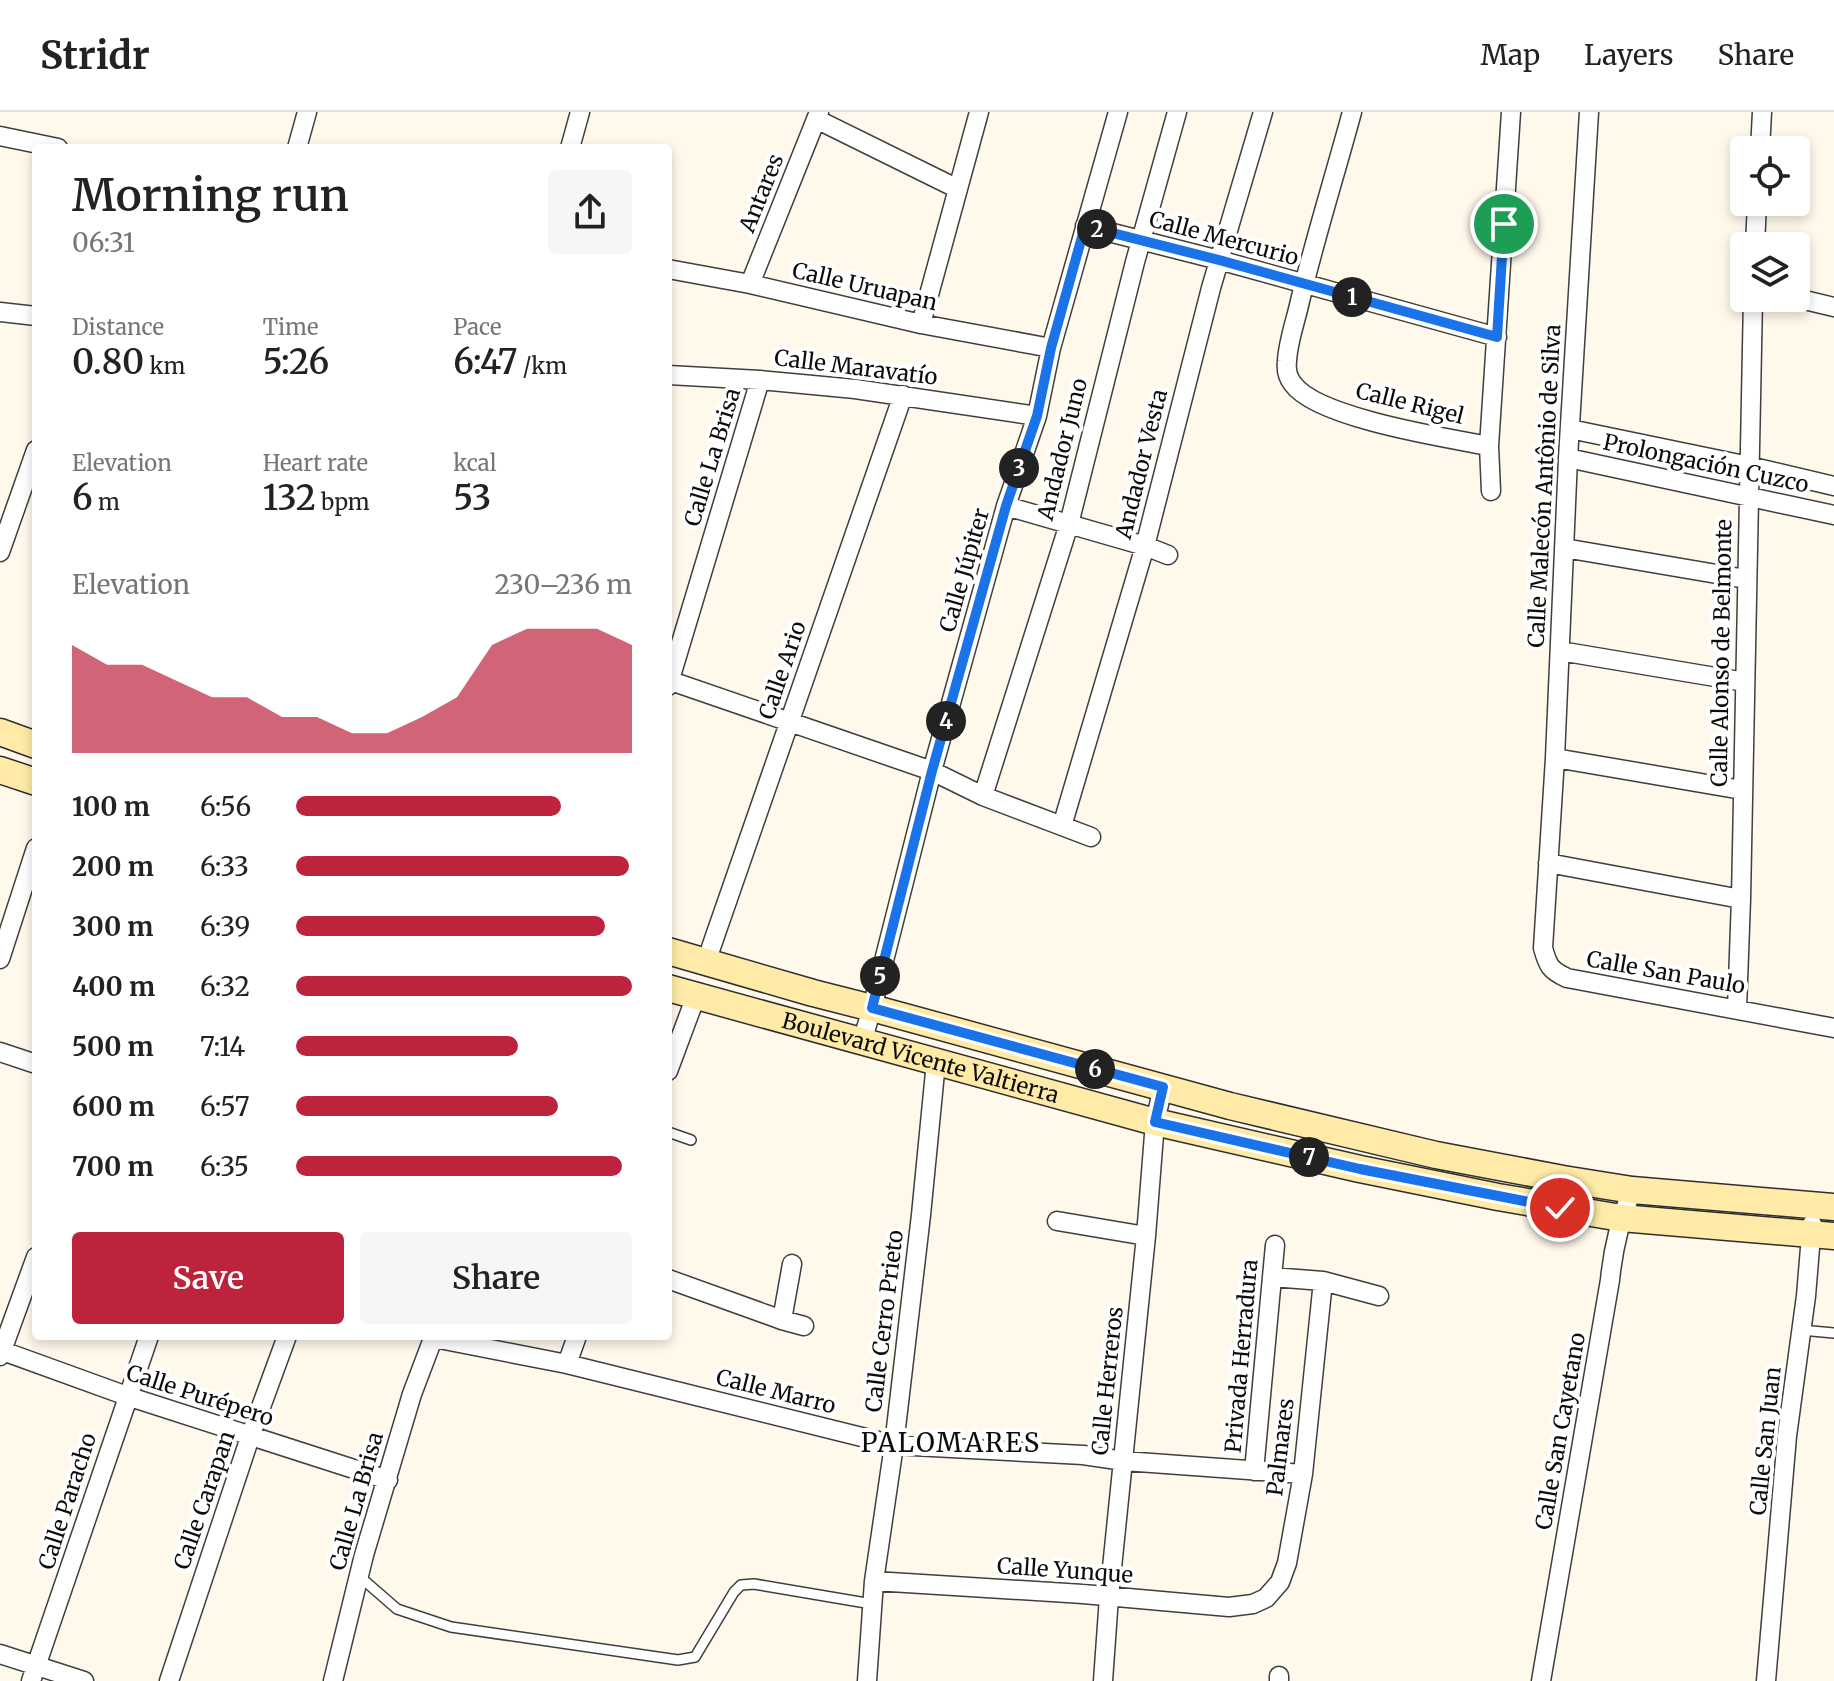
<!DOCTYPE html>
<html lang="en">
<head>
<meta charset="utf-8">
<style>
	body { margin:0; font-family:Merriweather,serif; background:#f6f6f6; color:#222; height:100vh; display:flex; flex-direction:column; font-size:30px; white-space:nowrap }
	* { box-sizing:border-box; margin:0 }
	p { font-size:26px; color:#767676 }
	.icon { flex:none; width:44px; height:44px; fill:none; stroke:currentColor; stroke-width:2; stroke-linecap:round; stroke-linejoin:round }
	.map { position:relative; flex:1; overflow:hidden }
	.sheet { position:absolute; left:32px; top:32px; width:640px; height:1196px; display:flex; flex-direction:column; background:#fff; border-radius:8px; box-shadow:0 4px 12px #0003 }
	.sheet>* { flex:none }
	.tools { position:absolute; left:1730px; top:24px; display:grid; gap:16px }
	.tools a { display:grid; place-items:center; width:80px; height:80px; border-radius:8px; background:#fff; box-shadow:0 4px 12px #0003; font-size:40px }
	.pin { position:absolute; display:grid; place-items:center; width:68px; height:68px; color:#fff; margin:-34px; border:4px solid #fff; border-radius:50%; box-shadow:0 2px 8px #0007 }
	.km { position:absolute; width:40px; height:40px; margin:-20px; border-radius:50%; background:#222; color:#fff; font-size:22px; line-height:40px; text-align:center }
	.round { display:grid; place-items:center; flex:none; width:84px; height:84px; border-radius:8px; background:#f6f6f6 }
	.head { display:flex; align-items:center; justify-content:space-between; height:136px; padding:0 40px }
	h1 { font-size:44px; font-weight:600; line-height:60px }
	.figures { display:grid; grid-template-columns:repeat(3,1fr); gap:12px; height:136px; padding:8px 40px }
	.figures div { display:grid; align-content:center }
	.figures b { font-size:34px; font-weight:600 }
	.figures small { font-size:22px; font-weight:400 }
	.figures p { font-size:22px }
	.chart { height:224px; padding:16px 40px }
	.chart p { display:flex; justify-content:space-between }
	.chart svg { width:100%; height:144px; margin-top:8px; fill:#be233d; opacity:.7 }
	.cta { display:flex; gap:16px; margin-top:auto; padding:16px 40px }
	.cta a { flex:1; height:92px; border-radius:8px; background:#be233d; color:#fff; font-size:32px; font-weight:600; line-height:92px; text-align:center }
	.cta a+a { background:#f6f6f6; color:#222 }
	ul { padding:0 40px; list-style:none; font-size:26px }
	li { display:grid; grid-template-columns:128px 96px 1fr; align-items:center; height:60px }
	li i { height:20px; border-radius:10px; background:#be233d }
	header { display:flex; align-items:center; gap:48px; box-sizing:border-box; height:112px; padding:0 40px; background:#fff; border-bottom:2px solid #e0e0e0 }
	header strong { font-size:38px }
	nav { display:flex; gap:44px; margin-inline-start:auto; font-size:28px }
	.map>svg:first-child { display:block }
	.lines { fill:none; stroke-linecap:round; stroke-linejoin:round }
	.service-casing { stroke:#3f3f3f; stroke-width:12 }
	.minor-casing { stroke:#3f3f3f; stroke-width:21 }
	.secondary-casing { stroke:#2e2e2e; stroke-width:29 }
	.service { stroke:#fff; stroke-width:9 }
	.minor { stroke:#fff; stroke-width:18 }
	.secondary { stroke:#ffeba7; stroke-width:26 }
	.route-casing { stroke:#fff; stroke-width:16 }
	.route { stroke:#1a73e8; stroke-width:10 }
	.labels { text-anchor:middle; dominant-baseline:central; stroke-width:8; stroke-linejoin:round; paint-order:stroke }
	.street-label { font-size:22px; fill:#0c0c0c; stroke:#fff }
	.quarter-label { font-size:26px; letter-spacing:2px; fill:#0c0c0c; stroke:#fff }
</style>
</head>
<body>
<header>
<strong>Stridr</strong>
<nav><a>Map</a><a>Layers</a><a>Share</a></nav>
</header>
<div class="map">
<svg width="1834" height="1569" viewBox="0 0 1834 1569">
	<rect width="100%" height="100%" fill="#fff9ec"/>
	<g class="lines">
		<g class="service-casing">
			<path id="service" d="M668 1020 691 1028
				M1801 1218 1834 1221
				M359 1464 397 1497 451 1515 678 1548 695 1545 734 1480 741 1473 754 1472 872 1492"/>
		</g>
		<g class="minor-casing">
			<path id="minor" d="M1352 0C1335 63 1315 126 1300 189 1296 208 1288 229 1287 249 1286 257 1288 266 1293 272 1317 306 1447 326 1489 334
				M1589 0 1568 346 1555 646 1543 836C1548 854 1550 858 1567 866L1834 916
				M816 7 958 77
				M0 24 58 36
				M297 36 307 0
				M570 36 580 0
				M1760 38 1762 0
				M1085 114 1219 148 1497 225
				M1755 134 1757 90
				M668 157 750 172 921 212 1051 236
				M750 172 819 0
				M1796 186 1834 195
				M0 200 36 204
				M921 212 979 0
				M668 263 760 268 855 277 1037 304
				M1570 317 1749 354 1834 374
				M1568 346 1834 403
				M1491 379 1489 334 1511 0
				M1006 394 1145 434 1168 443
				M1564 436 1746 467
				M0 440 36 338
				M1560 539 1745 570
				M668 568 932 659 983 684 1091 725
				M668 574 760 268
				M1555 646 1742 678
				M983 684 1069 412 1135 150 1177 0
				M1062 714 1145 434 1211 176 1263 0
				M1548 751 1741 787
				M0 847 36 736
				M706 850 903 283
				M1737 897 1741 787 1753 186
				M862 930 872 896 932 659 1006 394 1037 304 1051 236 1118 0
				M0 940 36 952
				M668 959 696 884
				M1057 1109 1146 1124
				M1272 1165 1323 1169 1379 1184
				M668 1167 782 1208 804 1214
				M782 1208 792 1152
				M434 1226 567 1252 894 1333 1083 1343 1124 1349 1303 1362
				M0 1238 127 1284 388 1368
				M0 1244 36 1145
				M567 1252 577 1224
				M1254 1359 1275 1133
				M874 1469 1083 1482 1229 1495 1253 1492 1266 1486 1280 1470 1287 1451 1303 1362 1323 1169
				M0 1542 84 1569
				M31 1569 149 1224
				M169 1569 250 1325 287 1224
				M333 1569 364 1443 412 1282 434 1224
				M867 1569 874 1469 894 1333 921 1103 936 950
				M1103 1569 1109 1485 1146 1124 1155 1010 1163 975
				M1279 1569V1564
				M1541 1569 1610 1168C1613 1136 1620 1108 1632 1078
				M1766 1569 1787 1324 1806 1184 1812 1112"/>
		</g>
		<g class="secondary-casing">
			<g id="secondary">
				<path d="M0 620 36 633"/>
				<path d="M0 658 36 670"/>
				<path d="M668 839 813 881 872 896 1230 994 1436 1043 1563 1067 1632 1078 1834 1095"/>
				<path id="s1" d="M668 876 1155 1010 1360 1057 1498 1085 1621 1106 1834 1124"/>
			</g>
		</g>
		<use href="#service" class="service"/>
		<use href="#minor" class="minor"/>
		<use href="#secondary" class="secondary"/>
	</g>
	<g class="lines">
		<g class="route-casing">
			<path id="route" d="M1504 112 1497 225 1219 148 1085 114 1051 236 1037 304 1006 394 932 659 872 896 1163 975 1155 1010 1360 1057 1560 1096"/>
		</g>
		<use href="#route" class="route"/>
	</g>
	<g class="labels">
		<g class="street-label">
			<text transform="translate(761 81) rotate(-68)">Antares</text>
			<text transform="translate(1224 126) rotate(15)">Calle Mercurio</text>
			<text transform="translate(865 174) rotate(13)">Calle Uruapan</text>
			<text transform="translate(856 255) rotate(7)">Calle Maravatío</text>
			<text transform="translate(1410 291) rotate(14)">Calle Rigel</text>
			<text transform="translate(1062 337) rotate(-76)">Andador Juno</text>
			<text transform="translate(712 345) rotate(-73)">Calle La Brisa</text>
			<text transform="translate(1706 351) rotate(12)">Prolongación Cuzco</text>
			<text transform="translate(1141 352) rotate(-76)">Andador Vesta</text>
			<text transform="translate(1544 374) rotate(-87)">Calle Malecón Antônio de Silva</text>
			<text transform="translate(964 458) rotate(-74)">Calle Júpiter</text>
			<text transform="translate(1721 541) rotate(-89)">Calle Alonso de Belmonte</text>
			<text transform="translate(782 558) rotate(-71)">Calle Ario</text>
			<text transform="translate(1666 860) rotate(10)">Calle San Paulo</text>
			<text stroke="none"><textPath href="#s1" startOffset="262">Boulevard Vicente Valtierra</textPath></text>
			<text transform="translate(884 1209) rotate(-83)">Calle Cerro Prieto</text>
			<text transform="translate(1241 1244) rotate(-85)">Privada Herradura</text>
			<text transform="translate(1107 1269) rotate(-84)">Calle Herreros</text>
			<text transform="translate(776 1279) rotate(14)">Calle Marro</text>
			<text transform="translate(200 1283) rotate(18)">Calle Purépero</text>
			<text transform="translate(1560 1319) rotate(-80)">Calle San Cayetano</text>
			<text transform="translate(1765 1329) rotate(-84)">Calle San Juan</text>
			<text transform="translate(1280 1335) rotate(-83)">Palmares</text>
			<text transform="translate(204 1388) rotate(-71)">Calle Carapan</text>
			<text transform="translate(67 1389) rotate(-72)">Calle Paracho</text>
			<text transform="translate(356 1389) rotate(-74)">Calle La Brisa</text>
			<text transform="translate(1065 1458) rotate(4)">Calle Yunque</text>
		</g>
		<g class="quarter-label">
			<text x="951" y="1330">PALOMARES</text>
		</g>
	</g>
</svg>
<div class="tools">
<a><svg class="icon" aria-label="locate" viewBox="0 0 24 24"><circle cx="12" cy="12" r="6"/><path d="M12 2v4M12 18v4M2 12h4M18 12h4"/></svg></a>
<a><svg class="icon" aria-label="layers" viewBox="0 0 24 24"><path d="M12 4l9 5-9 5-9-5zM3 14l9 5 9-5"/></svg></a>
</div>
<div class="pin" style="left:1504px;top:112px;background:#1e9e55"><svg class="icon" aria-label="arrive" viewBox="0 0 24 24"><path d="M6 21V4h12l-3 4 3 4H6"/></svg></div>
<div class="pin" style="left:1560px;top:1096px;background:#d93025"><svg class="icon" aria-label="check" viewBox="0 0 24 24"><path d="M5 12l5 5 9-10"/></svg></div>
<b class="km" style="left:1352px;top:185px">1</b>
<b class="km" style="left:1097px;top:117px">2</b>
<b class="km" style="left:1019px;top:356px">3</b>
<b class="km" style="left:946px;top:609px">4</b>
<b class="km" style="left:880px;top:864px">5</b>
<b class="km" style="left:1095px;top:957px">6</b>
<b class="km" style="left:1309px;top:1045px">7</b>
<section class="sheet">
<div class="head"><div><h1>Morning run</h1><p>06:31</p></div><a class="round"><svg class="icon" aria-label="share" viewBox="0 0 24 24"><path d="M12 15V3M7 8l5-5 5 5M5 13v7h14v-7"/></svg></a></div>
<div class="figures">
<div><p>Distance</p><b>0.80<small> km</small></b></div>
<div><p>Time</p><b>5:26</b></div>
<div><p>Pace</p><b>6:47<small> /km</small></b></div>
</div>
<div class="figures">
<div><p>Elevation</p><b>6<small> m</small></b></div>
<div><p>Heart rate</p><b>132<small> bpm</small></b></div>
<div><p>kcal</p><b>53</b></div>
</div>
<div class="chart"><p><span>Elevation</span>230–236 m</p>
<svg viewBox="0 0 160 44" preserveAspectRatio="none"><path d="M0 44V11L10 17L20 17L30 22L40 27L50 27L60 33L70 33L80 38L90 38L100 33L110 27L120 11L130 6L140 6L150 6L160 11V44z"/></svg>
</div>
<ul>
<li><b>100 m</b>6:56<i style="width:79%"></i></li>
<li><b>200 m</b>6:33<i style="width:99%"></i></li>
<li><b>300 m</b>6:39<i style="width:92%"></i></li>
<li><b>400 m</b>6:32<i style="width:100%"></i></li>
<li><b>500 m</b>7:14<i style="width:66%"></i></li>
<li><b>600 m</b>6:57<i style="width:78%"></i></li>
<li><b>700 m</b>6:35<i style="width:97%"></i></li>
</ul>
<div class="cta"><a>Save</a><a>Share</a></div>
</section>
</div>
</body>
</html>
